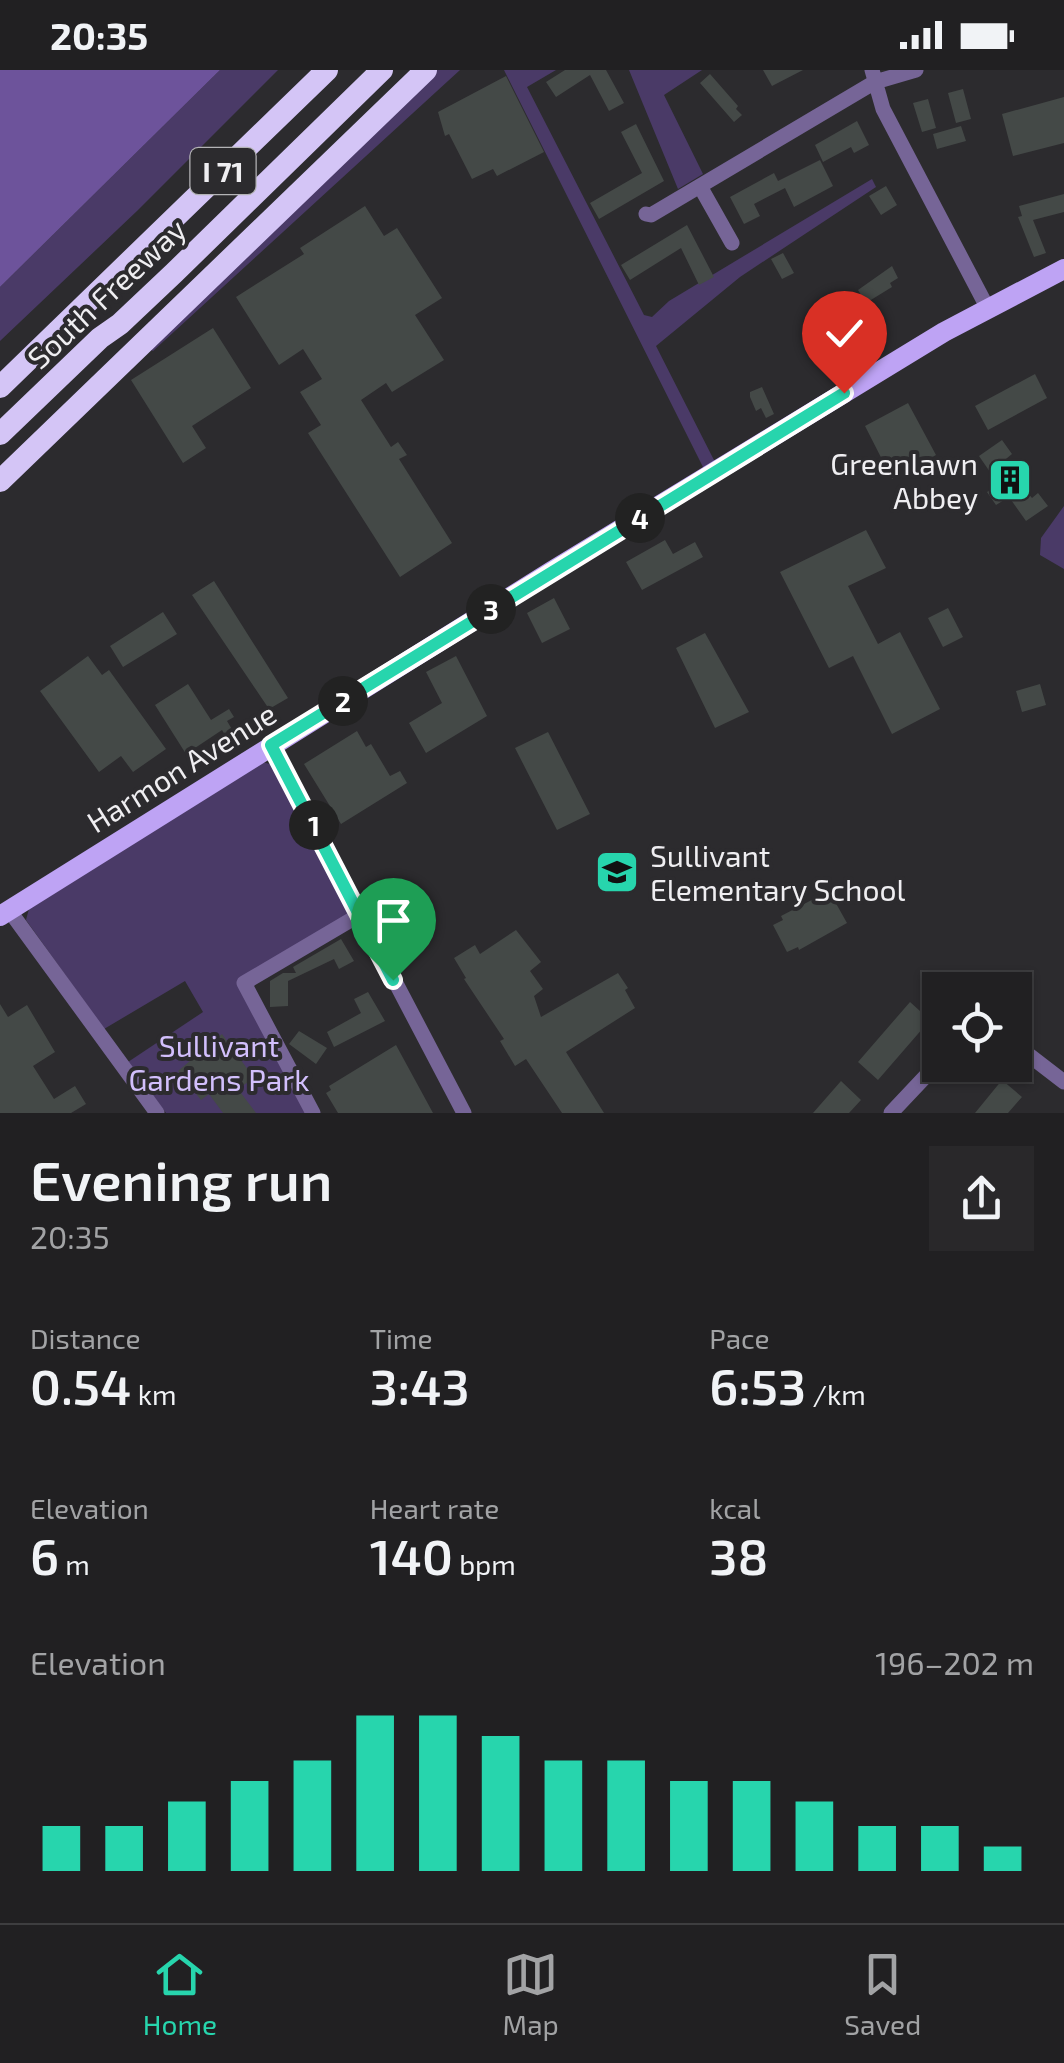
<!DOCTYPE html>
<html lang="en">
<head>
<meta charset="utf-8">
<style>
	body { margin:0; font-family:"Exo 2",sans-serif; background:#29282a; color:#f1f3f6; height:100vh; display:flex; flex-direction:column; font-size:38px; white-space:nowrap }
	* { box-sizing:border-box; margin:0 }
	p { font-size:32px; color:#a2a3a5 }
	.icon { flex:none; width:55px; height:55px; fill:none; stroke:currentColor; stroke-width:2; stroke-linecap:round; stroke-linejoin:round }
	.map { position:relative; height:1043px; overflow:hidden }
	.sheet { display:flex; flex-direction:column; background:#212022; flex:1 }
	.sheet>* { flex:none }
	.fabs { position:absolute; left:922px; top:902px; display:grid; gap:20px }
	.fabs a { display:grid; place-items:center; width:110px; height:110px; border-radius:0px; background:#212022; box-shadow:0 2px 8px #0004,0 0 0 2px #3e3e40; font-size:50px }
	.pin { position:absolute; display:grid; place-items:center; width:85px; height:85px; color:#fff; margin:-102px -42px; border-radius:50% 50% 50% 0; rotate:-45deg; box-shadow:0 0 10px #0007 }
	.pin .icon { rotate:45deg }
	.km { position:absolute; width:50px; height:50px; margin:-25px; border-radius:50%; background:#222; color:#fff; font-size:28px; line-height:50px; text-align:center }
	.round { display:grid; place-items:center; flex:none; width:105px; height:105px; border-radius:0px; background:#29282a }
	.overview { display:flex; align-items:center; justify-content:space-between; height:170px; padding:0 30px }
	h1 { font-size:55px; font-weight:600; line-height:75px }
	.stats { display:grid; grid-template-columns:repeat(3,1fr); gap:15px; height:170px; padding:10px 30px }
	.stats div { display:grid; align-content:center }
	.stats b { font-size:50px; font-weight:600 }
	.stats small { font-size:28px; font-weight:400 }
	.stats p { font-size:28px }
	.chart { height:280px; padding:20px 30px }
	.chart p { display:flex; justify-content:space-between }
	.chart svg { width:100%; height:180px; margin-top:10px; stroke:#27d5ad; stroke-width:6 }
	.status { display:flex; justify-content:space-between; align-items:center; height:70px; padding:0 50px; background:#212022; direction:ltr }
	.status svg { height:28px; fill:currentColor }
	.tab-bar { display:flex; justify-content:space-around; align-items:center; height:140px; border-top:2px solid #3e3e40; background:#212022; font-size:28px; color:#a2a3a5 }
	.tab-bar a { display:grid; justify-items:center; gap:5px }
	.tab-bar .selected { color:#27d5ad }
	.map>svg:first-child { display:block }
	.green { fill:#4a3a67 }
	.water { fill:#6d539b }
	.building { fill:#444947 }
	.lines { fill:none; stroke-linecap:round; stroke-linejoin:round }
	.minor { stroke:#766597; stroke-width:15 }
	.major { stroke:#bea3f4; stroke-width:20 }
	.highway { stroke:#d4c5f6; stroke-width:22 }
	.route-casing { stroke:#fff; stroke-width:20 }
	.route { stroke:#27d5ad; stroke-width:12 }
	.labels { text-anchor:middle; dominant-baseline:central; stroke-width:8; stroke-linejoin:round; paint-order:stroke }
	.shield { fill:#2c2b2e; stroke:#b4b4b6; stroke-width:2.5 }
	.shield-label { font-size:28px; font-weight:bold; fill:#efeef1 }
	.street-label { font-size:30px; fill:#efeef1; stroke:#2c2b2e }
	.poi-label { font-size:30px; fill:#efeef1; stroke:#2c2b2e; text-anchor:end }
	.park-label { font-size:30px; fill:#d2bffc; stroke:#2c2b2e }
</style>
</head>
<body>
<div class="status"><b>20:35</b><svg viewBox="0 0 49 12"><path d="M0 12V9h3v3zM5 12V6h3v6zM10 12V3h3v9zM15 12V0h3v12zM26 1h20v11H26zM47 4h2v5h-2z"/></svg></div>
<div class="map">
<svg width="1064" height="1043" viewBox="0 0 1064 1043">
	<rect width="100%" height="100%" fill="#2c2b2e"/>
	<path class="green" d="M220 0H278L137 141 0 271V217Z
		M436 0H460L153 281 134 270Z
		M504 0H556L527 17 644 245 652 247 669 231 872 109 876 117 740 207 656 276 717 396 706 403Z
		M629 0H702L664 25 703 104 678 119Z
		M1064 436V499L1040 485 1041 468Z
		M259 691 273 695 350 844 242 917 307 1043H166L128 992 203 942 185 911 104 959 26 850 31 831Z"/>
	<path class="water" d="M0 0H220L0 217Z"/>
	<path class="building" d="M565 0H606L624 33 609 41 590 5 556 27 546 12Z
		M763 0H803L772 16Z
		M710 4 738 36 736 39 742 45 734 52 700 13Z
		M506 6 544 82 497 106 493 99 472 109 449 64 445 66 438 42Z
		M963 19 971 49 956 53 948 23Z
		M1064 27V73L1013 86 1002 44Z
		M928 29 936 58 922 62 913 33Z
		M857 51 869 75 854 83 851 77 823 92 815 75Z
		M636 54 664 111 599 149 590 133 642 103 621 62Z
		M961 56 966 71 937 79 933 64Z
		M820 90 833 116 794 137 785 118 754 134 760 146 744 154 730 127 774 103 778 111Z
		M886 116 897 135 881 145 869 126Z
		M1064 124V142L1033 150 1046 183 1034 187 1018 147 1022 146 1019 136Z
		M365 136 384 166 397 158 442 228 415 245 444 290 392 322 386 313 361 330 391 377 398 372 407 385 399 389 452 473 400 507 308 363 321 355 300 322 322 309 303 279 279 295 236 227 304 184 300 178Z
		M687 155 714 207 699 215 681 178 630 210 621 195Z
		M783 183 794 203 782 209 771 189Z
		M892 196 898 208 890 213 892 217 866 233 858 220Z
		M875 250 881 260 876 263 881 272 869 278 858 260Z
		M213 258 251 318 192 356 206 378 183 393 131 310Z
		M1035 304 1047 328 988 360 975 336Z
		M762 317 774 344 766 348 761 338 756 341 750 327V322Z
		M908 333 936 385 892 409 865 356Z
		M1002 370 1012 384 990 402 979 386Z
		M1018 401 1025 411 1020 414 1032 428 1038 423 1048 436 1026 451 1009 427 996 435 987 422Z
		M866 460 886 498 848 516 878 574 900 562 940 639 892 664 853 586 829 598 780 502Z
		M665 470 673 484 695 472 703 487 642 520 626 492Z
		M214 511 288 628 269 639 192 525Z
		M554 528 570 559 542 573 527 543Z
		M948 538 963 567 943 577 928 548Z
		M163 542 177 564 123 597 110 576Z
		M705 563 749 642 715 658 676 578Z
		M88 586 102 605 109 600 166 679 133 702 121 686 99 702 40 621Z
		M456 586 487 646 426 683 409 653 442 633 426 602Z
		M188 614 211 650 229 639 234 647 227 651 236 666 228 670 222 660 186 684 155 635Z
		M1040 614 1046 635 1022 642 1016 621Z
		M357 661 366 677 371 674 390 706 400 701 407 713 341 754 304 694Z
		M548 662 590 744 557 760 515 678Z
		M829 821 847 853 799 880 798 877 787 882 773 855 783 850 781 846Z
		M516 860 541 892 530 901 543 919 534 926 541 947 618 903 628 918 625 920 635 938 566 982 604 1043H562L526 989 515 996 500 971 504 969 464 909 466 908 454 888 475 875 480 884Z
		M341 869 354 891 339 899 334 889 288 911V936L270 937V911L283 903H296L293 897Z
		M368 922 385 951 334 977 327 962 361 943 354 929Z
		M910 932 930 950 878 1010 858 992Z
		M0 934 8 947 27 935 55 982 33 996 54 1029 75 1016 86 1034 71 1043H0Z
		M299 961 327 978 316 994 289 974Z
		M222 964 254 1008 238 1019 256 1043H223L209 1024 201 1030 178 1001Z
		M396 975 433 1043H338L326 1023 331 1020 329 1016Z
		M1002 1010 1022 1027 1008 1043H975Z
		M841 1011 861 1030 849 1043H813Z"/>
	<g class="lines">
		<path class="minor" d="M872 0 883 39 987 237
			M701 118 732 173
			M646 144 651 145 875 12 916 0
			M271 675 464 1043
			M9 840 157 1043
			M1015 978 1025 982 1064 1012
			M313 1043 244 913 361 844
			M891 1043 940 991"/>
		<path class="major" d="M0 846 552 501 944 262 1064 199"/>
		<path class="highway" d="M0 317 327 0
			M0 364 100 268 120 254 174 203 382 0
			M0 411 426 0"/>
	</g>
	<g class="lines">
		<g class="route-casing">
			<path id="route" d="M393 910 271 675 844 323"/>
		</g>
		<use href="#route" class="route"/>
	</g>
	<defs>
		<g id="building-square" transform="scale(2.25)"><rect x="-9" y="-9" width="18" height="18" rx="4" fill="#27d5ad" stroke="#2c2b2e"/><path d="M-4-6H4V6H1V3H-1V6H-4ZM-2.5-4.3h1.7v1.8h-1.7ZM.8-4.3h1.7v1.8H.8ZM-2.5-1h1.7V.8h-1.7ZM.8-1h1.7V.8H.8Z" fill="#111"/></g>
		<g id="school-square" transform="scale(2.25)"><rect x="-9" y="-9" width="18" height="18" rx="4" fill="#27d5ad" stroke="#2c2b2e"/><path d="M0-5L7-2L0 1L-7-2ZM-4 1L0 2.5L4 1V4Q0 6-4 4Z" fill="#111"/></g>
	</defs>
	<g fill-rule="evenodd">
		<use href="#building-square" x="1010" y="410"/>
		<use href="#school-square" x="617" y="802"/>
	</g>
	<g class="labels">
		<rect class="shield" x="190.5" y="78" width="65" height="46" rx="8"/>
		<g class="shield-label">
			<text x="223" y="101">I 71</text>
		</g>
		<g class="street-label">
			<text transform="translate(106 223) rotate(-43)">South Freeway</text>
			<text transform="translate(181 697) rotate(-32)">Harmon Avenue</text>
		</g>
		<g class="poi-label">
			<text x="978" y="393">Greenlawn<tspan x="978" dy="34">Abbey</tspan></text>
			<text x="650" y="785" text-anchor="start">Sullivant<tspan x="650" dy="34">Elementary School</tspan></text>
		</g>
		<g class="park-label">
			<text x="219" y="975">Sullivant<tspan x="219" dy="34">Gardens Park</tspan></text>
		</g>
	</g>
</svg>
<div class="fabs">
<a><svg class="icon" aria-label="locate" viewBox="0 0 24 24"><circle cx="12" cy="12" r="6"/><path d="M12 2v4M12 18v4M2 12h4M18 12h4"/></svg></a>
</div>
<div class="pin" style="left:393px;top:910px;background:#1e9e55"><svg class="icon" aria-label="arrive" viewBox="0 0 24 24"><path d="M6 21V4h12l-3 4 3 4H6"/></svg></div>
<div class="pin" style="left:844px;top:323px;background:#d93025"><svg class="icon" aria-label="check" viewBox="0 0 24 24"><path d="M5 12l5 5 9-10"/></svg></div>
<b class="km" style="left:314px;top:755px">1</b>
<b class="km" style="left:343px;top:631px">2</b>
<b class="km" style="left:491px;top:539px">3</b>
<b class="km" style="left:640px;top:448px">4</b>
</div>
<section class="sheet">
<div class="overview"><div><h1>Evening run</h1><p>20:35</p></div><a class="round"><svg class="icon" aria-label="share" viewBox="0 0 24 24"><path d="M12 15V3M7 8l5-5 5 5M5 13v7h14v-7"/></svg></a></div>
<div class="stats">
<div><p>Distance</p><b>0.54<small> km</small></b></div>
<div><p>Time</p><b>3:43</b></div>
<div><p>Pace</p><b>6:53<small> /km</small></b></div>
</div>
<div class="stats">
<div><p>Elevation</p><b>6<small> m</small></b></div>
<div><p>Heart rate</p><b>140<small> bpm</small></b></div>
<div><p>kcal</p><b>38</b></div>
</div>
<div class="chart"><p><span>Elevation</span>196–202 m</p>
<svg viewBox="0 0 160 44" preserveAspectRatio="none"><path d="M5 44V33M15 44V33M25 44V27M35 44V22M45 44V17M55 44V6M65 44V6M75 44V11M85 44V17M95 44V17M105 44V22M115 44V22M125 44V27M135 44V33M145 44V33M155 44V38"/></svg>
</div>
</section>
<nav class="tab-bar">
<a class="selected"><svg class="icon" aria-label="home" viewBox="0 0 24 24"><path d="M3 11l9-7 9 7M6 9v11h12V9"/></svg>Home</a>
<a><svg class="icon" aria-label="map" viewBox="0 0 24 24"><path d="M3 6l6-2 6 2 6-2v14l-6 2-6-2-6 2zM9 4v14M15 6v14"/></svg>Map</a>
<a><svg class="icon" aria-label="saved" viewBox="0 0 24 24"><path d="M7 4h10v16l-5-4-5 4z"/></svg>Saved</a>
</nav>
</body>
</html>
